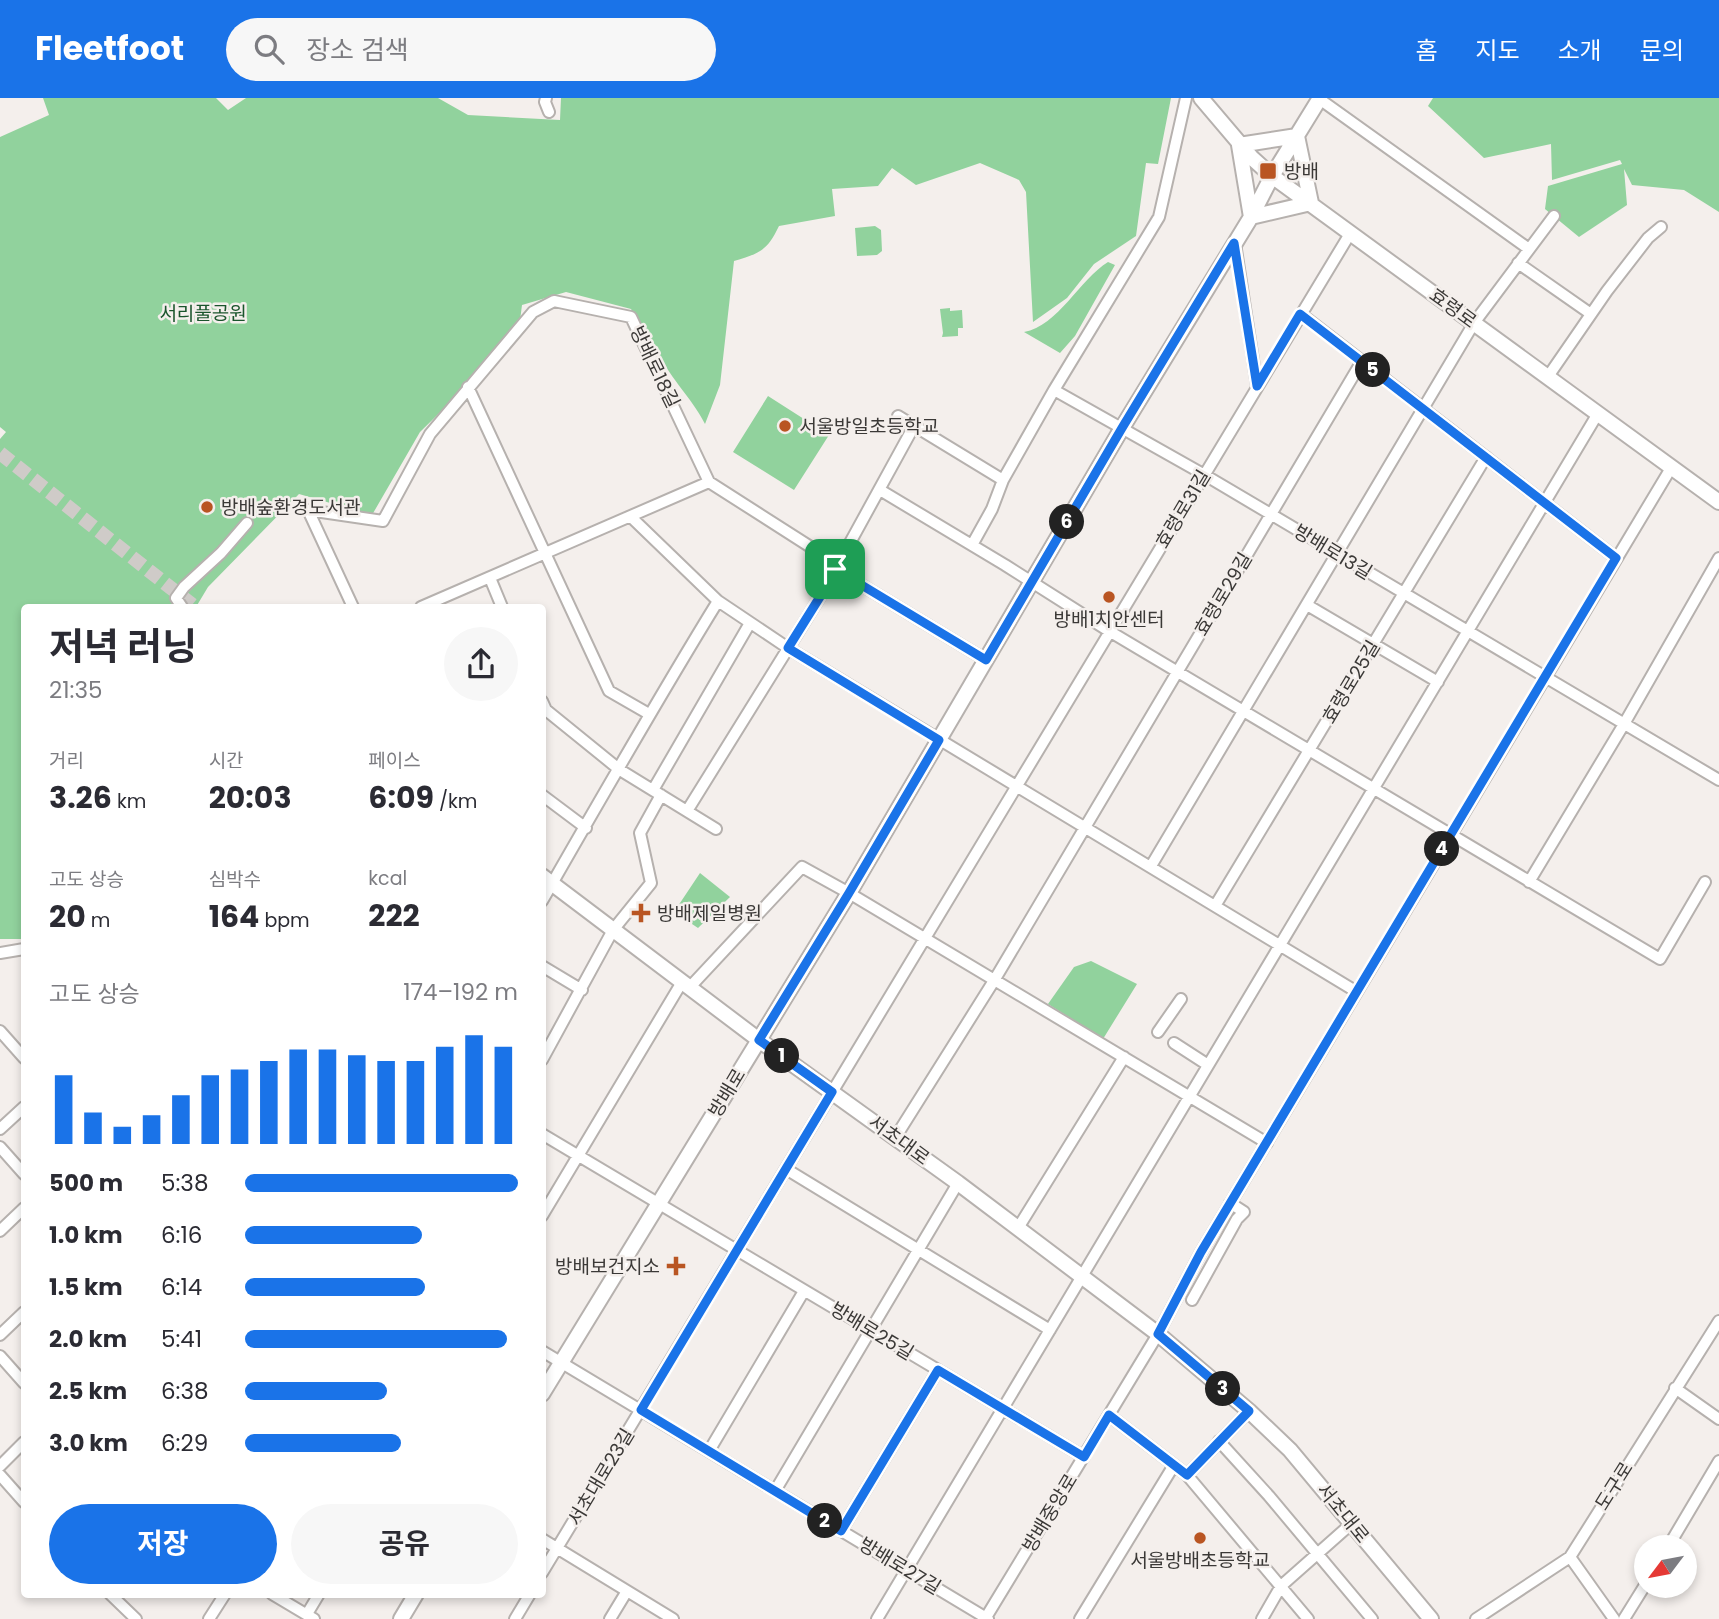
<!DOCTYPE html>
<html lang="ko">
<head>
<meta charset="utf-8">
<style>
	body { margin:0; font-family:Poppins,"Noto Sans KR",sans-serif; background:#f7f7f7; color:#2b2b33; height:100vh; display:flex; flex-direction:column; font-size:26px; white-space:nowrap }
	* { box-sizing:border-box; margin:0 }
	p { font-size:23px; color:#7c7c81 }
	.icon { flex:none; width:38px; height:38px; fill:none; stroke:currentColor; stroke-width:2; stroke-linecap:round; stroke-linejoin:round }
	.map { position:relative; flex:1; overflow:hidden }
	.side { position:absolute; left:21px; top:506px; width:525px; height:994px; display:flex; flex-direction:column; background:#fff; border-radius:7px; box-shadow:0 4px 10px #0003 }
	.side>* { flex:none }
	.needle { width:46px; rotate:238deg }
	.controls { position:absolute; left:1634px; top:1437px; display:grid; gap:14px }
	.controls a { display:grid; place-items:center; width:63px; height:63px; border-radius:50%; background:#fff; box-shadow:0 4px 10px #0003; font-size:35px }
	.pin { position:absolute; display:grid; place-items:center; width:60px; height:60px; color:#fff; margin:-30px; border-radius:14px; box-shadow:0 4px 10px #0006 }
	.km { position:absolute; width:35px; height:35px; margin:-18px; border-radius:50%; background:#222; color:#fff; font-size:19px; line-height:35px; text-align:center }
	.round { display:grid; place-items:center; flex:none; width:74px; height:74px; border-radius:37px; background:#f7f7f7 }
	.overview { display:flex; align-items:center; justify-content:space-between; height:119px; padding:0 28px }
	h1 { font-size:38px; font-weight:700; line-height:52px }
	.figures { display:grid; grid-template-columns:repeat(3,1fr); gap:10px; height:119px; padding:7px 28px }
	.figures div { display:grid; align-content:center }
	.figures b { font-size:30px; font-weight:700 }
	.figures small { font-size:19px; font-weight:400 }
	.figures p { font-size:19px }
	.chart { height:196px; padding:14px 28px }
	.chart p { display:flex; justify-content:space-between }
	.chart svg { width:100%; height:126px; margin-top:7px; stroke:#1a73e8; stroke-width:6 }
	.primary-button { display:flex; gap:14px; margin-top:auto; padding:14px 28px }
	.primary-button a { flex:1; height:80px; border-radius:42px; background:#1a73e8; color:#fff; font-size:28px; font-weight:700; line-height:80px; text-align:center }
	.primary-button a+a { background:#f7f7f7; color:#2b2b33 }
	ul { padding:0 28px; list-style:none; font-size:23px }
	li { display:grid; grid-template-columns:112px 84px 1fr; align-items:center; height:52px }
	li i { height:18px; border-radius:9px; background:#1a73e8 }
	header { display:flex; align-items:center; gap:42px; box-sizing:border-box; height:98px; padding:0 35px; background:#1a73e8; color:#fff }
	header strong { font-size:33px }
	nav { display:flex; gap:38px; margin-inline-start:auto; font-size:24px }
	.search { width:490px; height:63px; background:#f7f7f7; display:flex; align-items:center; gap:18px; box-sizing:border-box; padding:0 24px; border-radius:38px; color:#7c7c81; font-size:26px }
	.map>svg:first-child { display:block }
	.green { fill:#91d29d }
	.lines { fill:none; stroke-linecap:round; stroke-linejoin:round }
	.major-tunnel { stroke:#cfcbc8; stroke-width:14; stroke-dasharray:14 7; stroke-linecap:butt }
	.minor-casing { stroke:#b6b1ae; stroke-width:14 }
	.major-casing { stroke:#b6b1ae; stroke-width:18 }
	.minor { stroke:#fff; stroke-width:10 }
	.major { stroke:#fff; stroke-width:14 }
	.route-casing { stroke:#fff; stroke-width:14 }
	.route { stroke:#1a73e8; stroke-width:9 }
	.poi-dot { fill:#b95522; stroke:#f4efec; stroke-width:2.5 }
	.labels { text-anchor:middle; dominant-baseline:central; stroke-width:5; stroke-linejoin:round; paint-order:stroke }
	.poi-label { font-size:19px; fill:#3b3937; stroke:#f4efec; text-anchor:start }
	.street-label { font-size:19px; fill:#3b3937; stroke:#f4efec }
	.park-label { font-size:19px; fill:#1a552c; stroke:#f4efec }
</style>
</head>
<body>
<header>
<strong>Fleetfoot</strong>
<div class="search"><svg class="icon" aria-label="search" viewBox="0 0 24 24"><circle cx="10" cy="10" r="6"/><path d="M15 15l6 6"/></svg>장소 검색</div>
<nav><a>홈</a><a>지도</a><a>소개</a><a>문의</a></nav>
</header>
<div class="map">
<svg width="1719" height="1521" viewBox="0 0 1719 1521">
	<rect width="100%" height="100%" fill="#f4efec"/>
	<path class="green" d="M43 0H216L228 12 246 0H438L468 17 560 22 561 0H1171L1158 66 1146 65 1136 138 1094 166 1067 200 1033 224 1026 94 1019 82 980 65 916 87 892 70 878 88 832 91 835 118 779 128C767 153 760 155 734 163L720 287 705 326C691 298 667 278 656 249L652 248 631 211 566 194 522 207 518 238 420 334 372 417 299 396 208 489 196 509H24V841H0V341L6 334 0 329V39L49 17Z
		M1433 0H1719V114L1684 92 1632 87 1624 71 1627 107 1579 139 1545 111 1548 88 1622 66 1620 62 1552 82 1551 46 1484 60 1428 8Z
		M875 128 881 132 882 153 877 157 857 158 855 130Z
		M1108 164 1115 167 1075 238 1060 255 1024 234C1058 228 1080 181 1108 164Z
		M950 210V213L962 212 963 230H958V238L942 239 943 235 940 211Z
		M768 298 829 337 794 392 733 354Z
		M700 775 730 799 698 830 674 814Z
		M1091 863 1137 886 1103 941 1048 906 1074 869Z"/>
	<g class="lines">
		<path class="major-tunnel" d="M0 355 195 509"/>
		<g class="minor-casing">
			<path id="minor" d="M546 0 545 4 549 14
				M1318 0 1529 151
				M1235 145 1257 288
				M1518 165 1591 216
				M1301 216 1616 460
				M1547 280 1607 193 1648 140 1661 129
				M468 289 609 593 649 616
				M1054 292 1203 376 1719 682
				M898 318 1003 382
				M880 392 1005 467 1109 533 1660 861 1705 784
				M308 412 383 423 430 336 533 214 554 203 631 219 709 384 831 462 835 471 986 562
				M308 412 353 509
				M631 419 718 503 788 550 1357 894
				M972 447 992 411 1003 382 1054 292 1159 119 1186 0
				M490 480 502 509
				M1307 507 1438 584
				M182 509 176 500 184 489 221 455 247 425
				M421 509 709 384
				M542 603 546 612 620 672 716 731
				M653 692 750 525
				M542 697 586 730
				M687 713 823 494 914 328
				M1151 768 1474 225 1554 118
				M1529 784 1624 626 1719 460
				M542 803C600 702 657 602 718 503
				M1215 808 1486 359
				M0 855 24 851
				M542 868 582 892
				M690 889 802 769 849 795 1267 1045
				M0 933 24 960
				M1158 934 1181 901
				M1174 945 1208 967
				M542 962 613 832 651 785 640 735 661 697
				M0 1031 24 1009
				M542 1036 1084 1359
				M895 1040 995 881 1362 263
				M0 1049 24 1076
				M786 1071 1050 1232
				M542 1118 682 884
				M1018 1130 1124 959
				M0 1133 24 1110
				M1192 1202 1237 1121 1244 1114 1230 1105
				M0 1237 24 1214
				M542 1253 988 1521
				M0 1258 24 1285
				M1675 1290 1719 1321
				M1109 1317 1187 1377 1308 1521
				M1219 1343 1269 1398 1372 1521
				M709 1353 804 1193
				M0 1368 24 1344
				M0 1377 24 1404
				M1187 1377 1249 1313
				M775 1393 958 1085
				M841 1433 938 1272
				M542 1441 673 1521
				M1668 1449 1719 1363
				M1570 1459 1614 1521
				M542 1475 1351 134
				M110 1496 136 1521
				M272 1496 314 1521
				M307 1516 319 1496
				M209 1521 225 1496
				M515 1521 530 1496
				M610 1521 627 1493
				M877 1521 1597 317
				M985 1521 1158 1236 1201 1154 1671 370
				M1080 1521 1174 1367
				M1262 1521 1281 1488 1351 1426
				M1476 1521 1570 1459 1719 1223
				M1624 1521 1647 1484"/>
		</g>
		<g class="major-casing">
			<path id="major" d="M1201 0 1252 60 1272 78 1719 404
				M1297 38 1311 105 1251 119 1239 47Z
				M542 778 759 942 958 1085 1158 1236 1249 1313 1290 1352 1431 1521
				M542 1296 849 795 1122 330 1251 119 1272 78 1320 0
				M401 1521 416 1496"/>
		</g>
		<use href="#minor" class="minor"/>
		<use href="#major" class="major"/>
	</g>
	<g class="lines">
		<g class="route-casing">
			<path id="route" d="M1234 145 1257 288 1300 216 1616 460 1201 1154 1158 1236 1249 1313 1187 1377 1109 1317 1084 1359 938 1272 841 1433 641 1312 832 994 759 942 849 795 939 642 788 550 823 494 835 471 986 562 1122 330Z"/>
		</g>
		<use href="#route" class="route"/>
	</g>
	<g class="poi-dot">
		<rect x="1259" y="64" width="18" height="18" rx="3.5"/>
		<circle cx="785" cy="328" r="7"/>
		<circle cx="207" cy="409" r="7"/>
		<circle cx="1109" cy="499" r="7"/>
		<path d="M637.5 804.5h7v7h7v7h-7v7h-7v-7h-7v-7h7z"/>
		<path d="M672.5 1157.5h7v7h7v7h-7v7h-7v-7h-7v-7h7z"/>
		<circle cx="1200" cy="1440" r="7"/>
	</g>
	<g class="labels">
		<g class="poi-label">
			<text x="1284" y="73">방배</text>
			<text x="799" y="328">서울방일초등학교</text>
			<text x="221" y="409">방배숲환경도서관</text>
			<text x="1109" y="521" text-anchor="middle">방배1치안센터</text>
			<text x="657" y="815">방배제일병원</text>
			<text x="660" y="1168" text-anchor="end">방배보건지소</text>
			<text x="1200" y="1462" text-anchor="middle">서울방배초등학교</text>
		</g>
		<g class="street-label">
			<text transform="translate(1453 210) rotate(36)">효령로</text>
			<text transform="translate(655 269) rotate(64)">방배로18길</text>
			<text transform="translate(1183 411) rotate(-59)">효령로31길</text>
			<text transform="translate(1333 454) rotate(31)">방배로13길</text>
			<text transform="translate(1223 496) rotate(-59)">효령로29길</text>
			<text transform="translate(1351 584) rotate(-59)">효령로25길</text>
			<text transform="translate(727 995) rotate(-59)">방배로</text>
			<text transform="translate(899 1042) rotate(36)">서초대로</text>
			<text transform="translate(872 1233) rotate(31)">방배로25길</text>
			<text transform="translate(601 1379) rotate(-59)">서초대로23길</text>
			<text transform="translate(1614 1388) rotate(-58)">도구로</text>
			<text transform="translate(1050 1415) rotate(-59)">방배중앙로</text>
			<text transform="translate(1343 1415) rotate(51)">서초대로</text>
			<text transform="translate(900 1468) rotate(31)">방배로27길</text>
		</g>
		<g class="park-label">
			<text x="203" y="215">서리풀공원</text>
		</g>
	</g>
</svg>
<div class="controls">
<a><svg class="needle" viewBox="-14 -14 28 28"><path d="M0-13l5 13h-10z" fill="#e53935"/><path d="M0 13l5-13h-10z" fill="#7c7c81"/></svg></a>
</div>
<div class="pin" style="left:835px;top:471px;background:#1e9e55"><svg class="icon" aria-label="arrive" viewBox="0 0 24 24"><path d="M6 21V4h12l-3 4 3 4H6"/></svg></div>
<b class="km" style="left:782px;top:958px">1</b>
<b class="km" style="left:825px;top:1423px">2</b>
<b class="km" style="left:1223px;top:1291px">3</b>
<b class="km" style="left:1442px;top:751px">4</b>
<b class="km" style="left:1373px;top:272px">5</b>
<b class="km" style="left:1067px;top:424px">6</b>
<section class="side">
<div class="overview"><div><h1>저녁 러닝</h1><p>21:35</p></div><a class="round"><svg class="icon" aria-label="share" viewBox="0 0 24 24"><path d="M12 15V3M7 8l5-5 5 5M5 13v7h14v-7"/></svg></a></div>
<div class="figures">
<div><p>거리</p><b>3.26<small> km</small></b></div>
<div><p>시간</p><b>20:03</b></div>
<div><p>페이스</p><b>6:09<small> /km</small></b></div>
</div>
<div class="figures">
<div><p>고도 상승</p><b>20<small> m</small></b></div>
<div><p>심박수</p><b>164<small> bpm</small></b></div>
<div><p>kcal</p><b>222</b></div>
</div>
<div class="chart"><p><span>고도 상승</span>174–192 m</p>
<svg viewBox="0 0 160 44" preserveAspectRatio="none"><path d="M5 44V20M15 44V33M25 44V38M35 44V34M45 44V27M55 44V20M65 44V18M75 44V15M85 44V11M95 44V11M105 44V13M115 44V15M125 44V15M135 44V10M145 44V6M155 44V10"/></svg>
</div>
<ul>
<li><b>500 m</b>5:38<i style="width:100%"></i></li>
<li><b>1.0 km</b>6:16<i style="width:65%"></i></li>
<li><b>1.5 km</b>6:14<i style="width:66%"></i></li>
<li><b>2.0 km</b>5:41<i style="width:96%"></i></li>
<li><b>2.5 km</b>6:38<i style="width:52%"></i></li>
<li><b>3.0 km</b>6:29<i style="width:57%"></i></li>
</ul>
<div class="primary-button"><a>저장</a><a>공유</a></div>
</section>
</div>
</body>
</html>
